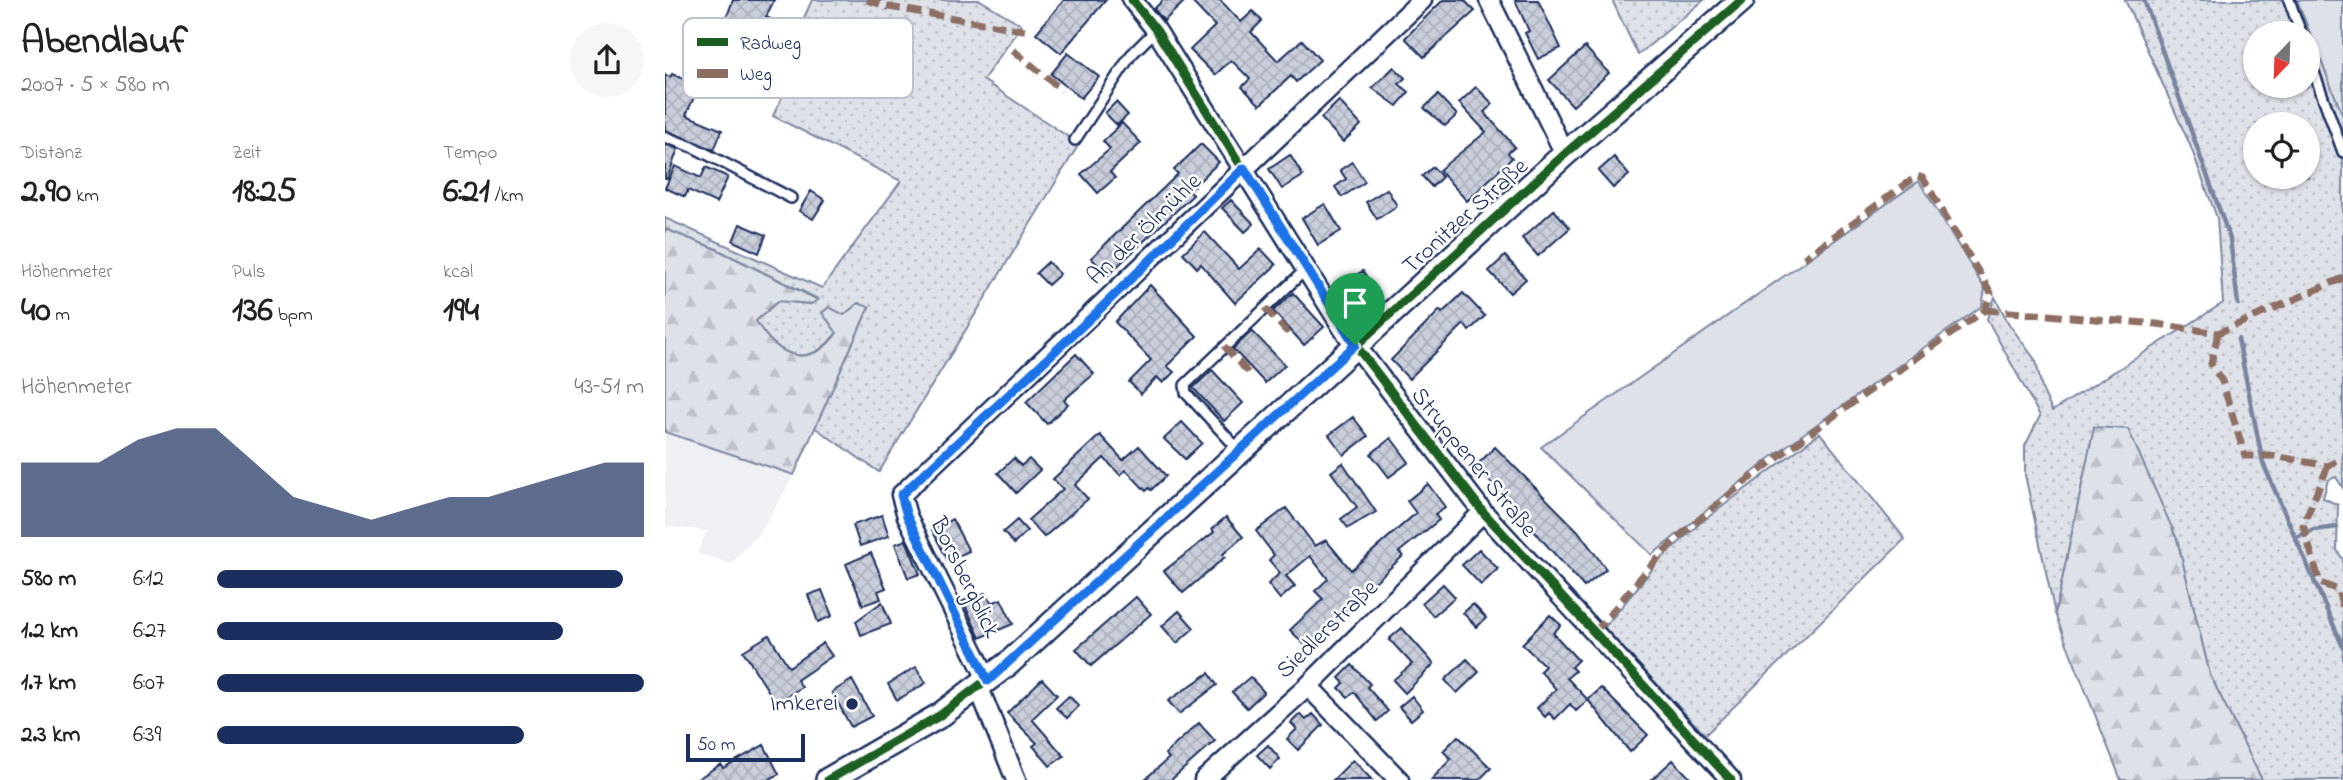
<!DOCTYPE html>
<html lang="de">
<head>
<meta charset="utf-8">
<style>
	body { margin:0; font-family:"Indie Flower",sans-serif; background:#f6f6f6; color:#222; height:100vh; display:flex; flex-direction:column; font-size:26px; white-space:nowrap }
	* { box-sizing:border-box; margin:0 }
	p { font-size:23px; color:#767676 }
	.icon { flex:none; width:38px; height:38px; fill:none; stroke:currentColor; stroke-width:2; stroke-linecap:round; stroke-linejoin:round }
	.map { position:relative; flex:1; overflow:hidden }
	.drawer { display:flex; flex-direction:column; background:#fff; width:665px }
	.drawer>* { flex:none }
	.needle { width:46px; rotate:203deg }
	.fabs { position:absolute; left:1578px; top:21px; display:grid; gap:14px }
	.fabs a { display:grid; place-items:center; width:77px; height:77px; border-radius:50%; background:#fff; box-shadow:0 2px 5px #0004; font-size:35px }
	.scale { position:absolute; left:21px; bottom:18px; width:119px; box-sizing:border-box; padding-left:7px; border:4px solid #1b2f5e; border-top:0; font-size:19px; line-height:24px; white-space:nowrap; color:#1b2f5e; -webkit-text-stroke:5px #fff; paint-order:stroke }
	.pin { position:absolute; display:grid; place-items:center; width:60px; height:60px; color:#fff; margin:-72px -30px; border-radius:50% 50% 50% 0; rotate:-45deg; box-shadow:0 0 7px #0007 }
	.pin .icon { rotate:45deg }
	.round { display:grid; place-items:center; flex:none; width:74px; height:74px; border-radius:37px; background:#f6f6f6 }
	.overview { display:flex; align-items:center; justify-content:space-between; height:119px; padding:0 21px }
	h1 { font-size:38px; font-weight:700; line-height:52px }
	.metrics { display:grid; grid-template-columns:repeat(3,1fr); gap:10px; height:119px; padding:7px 21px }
	.metrics div { display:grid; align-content:center }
	.metrics b { font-size:35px; font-weight:700 }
	.metrics small { font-size:19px; font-weight:400 }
	.metrics p { font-size:19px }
	.chart { height:196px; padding:14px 21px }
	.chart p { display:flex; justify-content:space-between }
	.chart svg { width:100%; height:126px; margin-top:7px; fill:#1b2f5e; opacity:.7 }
	ul { padding:0 21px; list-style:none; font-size:23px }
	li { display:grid; grid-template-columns:112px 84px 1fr; align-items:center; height:52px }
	li i { height:18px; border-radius:9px; background:#1b2f5e }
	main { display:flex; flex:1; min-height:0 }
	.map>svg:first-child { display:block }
	.built { fill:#eff0f4 }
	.grass { fill:url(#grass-dots); stroke:#7c88a2; stroke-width:2; fill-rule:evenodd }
	.forest { fill:url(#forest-firs); stroke:#7c88a2; stroke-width:2 }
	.garden { fill:#dee1e7; stroke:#7c88a2; stroke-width:2 }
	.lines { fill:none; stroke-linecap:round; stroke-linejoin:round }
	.stream { stroke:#77839f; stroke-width:4.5 }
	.building { fill:url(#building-cross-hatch); stroke:#1b2f5e; stroke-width:2 }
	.service-casing { stroke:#1b2f5e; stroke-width:14 }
	.minor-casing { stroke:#1b2f5e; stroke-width:23 }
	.tertiary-casing { stroke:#1b2f5e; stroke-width:28 }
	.service { stroke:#fff; stroke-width:9 }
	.minor { stroke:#fff; stroke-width:18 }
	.tertiary { stroke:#fff; stroke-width:23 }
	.quiet { stroke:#8d6e63; stroke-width:7; stroke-dasharray:14 7; stroke-linecap:butt }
	.cycleway-casing { stroke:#fff; stroke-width:13 }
	.cycleway { stroke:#1b5e20; stroke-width:9 }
	.route-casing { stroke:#fff; stroke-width:14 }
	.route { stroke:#1a73e8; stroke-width:9 }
	.poi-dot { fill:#1b2f5e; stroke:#fff; stroke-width:2.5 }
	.labels { text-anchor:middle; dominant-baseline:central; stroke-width:5; stroke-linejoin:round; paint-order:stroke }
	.street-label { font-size:24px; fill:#1b2f5e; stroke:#fff }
	.poi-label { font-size:24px; fill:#1b2f5e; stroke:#fff; text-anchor:end }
	.key { fill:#fff; stroke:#bbc1cf; stroke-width:2 }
	.key-label { font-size:19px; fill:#1b2f5e }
</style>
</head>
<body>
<main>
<section class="drawer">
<div class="overview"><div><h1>Abendlauf</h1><p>20:07 · 5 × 580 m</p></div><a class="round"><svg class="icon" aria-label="share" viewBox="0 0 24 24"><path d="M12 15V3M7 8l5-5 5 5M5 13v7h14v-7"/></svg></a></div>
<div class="metrics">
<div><p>Distanz</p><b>2.90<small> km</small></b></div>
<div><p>Zeit</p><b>18:25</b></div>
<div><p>Tempo</p><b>6:21<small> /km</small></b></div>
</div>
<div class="metrics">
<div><p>Höhenmeter</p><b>40<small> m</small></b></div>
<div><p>Puls</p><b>136<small> bpm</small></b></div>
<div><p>kcal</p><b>194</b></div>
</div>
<div class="chart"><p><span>Höhenmeter</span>43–51 m</p>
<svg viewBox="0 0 160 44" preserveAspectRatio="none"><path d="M0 44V18L10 18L20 18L30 10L40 6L50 6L60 18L70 30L80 34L90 38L100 34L110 30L120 30L130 26L140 22L150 18L160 18V44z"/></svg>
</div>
<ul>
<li><b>580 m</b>6:12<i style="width:95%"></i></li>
<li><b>1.2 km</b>6:27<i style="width:81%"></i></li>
<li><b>1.7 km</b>6:07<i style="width:100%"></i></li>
<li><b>2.3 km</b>6:39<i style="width:72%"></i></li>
</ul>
</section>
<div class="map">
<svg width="1678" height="780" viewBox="0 0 1678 780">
	<defs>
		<pattern id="grass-dots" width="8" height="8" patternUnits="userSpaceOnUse" patternTransform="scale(1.75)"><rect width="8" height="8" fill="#dee1e7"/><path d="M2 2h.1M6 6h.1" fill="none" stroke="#bec1c9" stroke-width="1.8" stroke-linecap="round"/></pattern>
		<pattern id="forest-firs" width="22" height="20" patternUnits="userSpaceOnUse" patternTransform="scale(1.75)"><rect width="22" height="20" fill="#dee1e7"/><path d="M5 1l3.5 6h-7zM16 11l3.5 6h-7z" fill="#bec1c9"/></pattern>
		<pattern id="building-cross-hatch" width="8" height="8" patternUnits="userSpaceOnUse" patternTransform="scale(1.75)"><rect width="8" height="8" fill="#caceda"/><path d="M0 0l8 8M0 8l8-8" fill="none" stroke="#adb1be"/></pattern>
	</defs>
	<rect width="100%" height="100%" fill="#fff"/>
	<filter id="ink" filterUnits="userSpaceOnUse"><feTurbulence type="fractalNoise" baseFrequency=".0143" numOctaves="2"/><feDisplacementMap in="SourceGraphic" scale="14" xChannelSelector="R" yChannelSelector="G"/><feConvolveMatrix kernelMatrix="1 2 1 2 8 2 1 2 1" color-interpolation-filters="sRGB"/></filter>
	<g filter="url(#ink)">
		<path class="built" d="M0 432 129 475 96 531 66 564 32 553 42 531 0 526Z"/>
		<path class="grass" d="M147 0H315L357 25 318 80 414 144 214 472 149 427 204 307 179 315 158 313 172 332C143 371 114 357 90 321L113 301 146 304 153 299 51 249 0 229V218L157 288 236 181 108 116 150 25 138 20Z
			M947 0H1039L973 55Z
			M1460 0H1632L1678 116V488L1671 477 1663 480 1658 498 1673 505 1672 550 1678 560V780H1597L1545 675 1512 539 1429 427 1390 614 1360 475V446L1375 416 1322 319 1330 297 1344 324 1371 361 1377 389 1387 411 1558 303 1552 218 1525 145ZM1591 33H1643V86H1591ZM1591 124H1643V177H1591Z
			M1155 433 1240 539 1040 735 939 628 994 561 1034 524Z"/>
		<path class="forest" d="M0 229 51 249 153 300 146 304 113 301 91 321C112 357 145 371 172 333L157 313 164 307 179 315 193 303 204 307 129 475 0 432Z
			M1429 427 1463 429 1512 539 1545 675 1597 780H1456L1390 614Z"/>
		<path class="garden" d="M1632 0H1678V116Z
			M1254 181 1320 289 1317 306 1109 455 987 555 876 447Z"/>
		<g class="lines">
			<path class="stream" d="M1479 0 1565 239 1573 304
				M1573 339 1598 463 1678 647
				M1632 537 1649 530 1672 527"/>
		</g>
		<path class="building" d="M68 0H109L101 17 124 27 110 58 118 62 112 75 88 65 100 35 61 19Z
			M399 0H441L396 53 371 33Z
			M498 0H521L499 21 489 9Z
			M525 0H555L576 22 588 11 597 21 586 32 613 61 637 40 655 60 631 82 626 76 595 105 577 87 585 79 566 60 550 75 525 50 550 26Z
			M778 0H799L810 11 759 57 740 38Z
			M850 0H873L896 48 873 59 860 33 864 31Z
			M920 47 944 73 908 106 884 80Z
			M403 53 434 77 416 98 386 74Z
			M729 67 740 78 734 84 744 92 732 106 707 88Z
			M7 74 34 86 21 115 57 130 49 150 0 130V75L5 77Z
			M811 87 828 104 819 112 850 147 843 153 847 158 802 201 774 170 821 132 794 103Z
			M773 95 792 115 780 126 759 108Z
			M674 101 696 125 678 142 656 118Z
			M451 102 463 115 452 125 440 113Z
			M457 123 476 143 445 172 450 178 433 193 416 174 445 149 438 141Z
			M0 144 13 149 2 179H0Z
			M536 144 554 162 524 191 528 195 443 275 426 258 513 174 509 170Z
			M625 155 638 176 617 189 604 169Z
			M949 157 964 175 948 188 933 171Z
			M687 162 700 182 677 197 670 187 681 179 675 170Z
			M10 166 36 178 41 167 63 177 51 203 23 190 20 197 0 188Z
			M768 167 777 177 767 187 757 176Z
			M722 189 732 206 712 219 701 202Z
			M146 191 160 200 148 219 134 211Z
			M566 200 589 224 580 232 557 208Z
			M660 204 676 231 653 245 637 218Z
			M889 210 905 228 873 256 857 238Z
			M75 224 101 235 94 253 68 241Z
			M540 232 574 269 596 249 611 265 570 303 536 264 532 268 518 253Z
			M840 256 861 279 845 293 824 271Z
			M383 262 395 274 383 285 371 273Z
			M698 271 709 290 689 302 678 283Z
			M485 285 532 336 502 366 509 372 498 383 492 377 476 394 464 382 486 360 450 322Z
			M628 293 659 327 639 345 608 311Z
			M798 293 820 316 804 331 799 324 744 379 726 360 775 310 777 313Z
			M587 331 620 365 600 383 568 349Z
			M411 354 429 374 399 400 403 404 382 424 361 402Z
			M547 370 578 403 559 421 528 388Z
			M688 417 703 436 679 455 664 435Z
			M517 422 537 443 520 459 499 439Z
			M435 435 458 460 474 446 501 476 486 490 484 488 481 491 461 470 455 475 439 458 410 485 423 499 379 537 363 520 398 489 388 479Z
			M726 438 744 462 724 477 706 454Z
			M830 447 913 531 941 569 919 587 811 466Z
			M349 458 356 466 364 459 375 470 351 493 333 473Z
			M678 463 711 512 683 528 676 519 692 507 666 472Z
			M763 484 780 507 770 514 774 520 734 552 738 556 641 646 625 630 658 599 650 591 663 579 645 556 621 576 630 586 615 599 603 584 615 573 604 560 609 555 591 531 621 508 650 546 661 540 686 570 751 513 742 501Z
			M217 515 224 536 195 546 188 525Z
			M561 517 578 537 558 554 560 557 518 593 499 571 549 532 547 529Z
			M287 519 304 551 283 561 267 530Z
			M352 520 362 531 349 544 338 532Z
			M241 540 255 574 243 578 230 544Z
			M814 549 833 569 816 585 797 565Z
			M206 553 221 588 213 591 216 599 198 605 181 564Z
			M778 584 790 597 768 616 757 603Z
			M157 590 167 616 153 622 143 595Z
			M320 593 327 603 336 599 348 624 315 638 298 601Z
			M471 597 486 614 426 666 411 649Z
			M217 602 226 624 196 635 191 621Z
			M808 604 821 618 812 627 798 613Z
			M514 611 529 628 512 643 497 626Z
			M885 615 896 625 888 633 913 660 906 667 910 671 902 678 923 700 911 711 905 704 890 719 884 713 880 717 872 708 891 689 875 671 880 666 857 644Z
			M737 628 769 664 740 693 728 680 747 664 724 639Z
			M104 635 124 667 158 643 167 656 132 680 137 687 111 703 78 651Z
			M802 659 814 672 792 693 780 680Z
			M687 665 705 684 702 687 723 711 712 721 689 692 683 697 674 688 679 683 674 678Z
			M251 667 261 683 232 700 223 684Z
			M544 673 552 685 514 714 503 701Z
			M585 677 599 692 582 708 567 692Z
			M377 679 392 695 367 719 399 756 385 766 368 746 372 743 342 713Z
			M187 680 207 716 186 727 167 692Z
			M936 688 983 735 965 752 923 700Z
			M404 696 414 706 402 718 391 708Z
			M747 696 758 710 746 720 734 707Z
			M635 714 641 720 648 714 658 725 633 750 622 739 632 729 626 723Z
			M534 723 550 741 506 780H479L504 758 500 754Z
			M793 736 826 768 814 780H766L786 759 778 751Z
			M99 745 114 774 103 780H31L56 764 58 768Z
			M603 745 615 759 605 769 592 755Z
			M688 760 707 780H668Z
			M1008 760 1027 780H986Z"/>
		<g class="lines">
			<g class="service-casing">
				<path id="service" d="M1624 0 1636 33
					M1643 56 1678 152
					M0 137 30 148 126 198
					M410 140 466 55 491 30
					M574 450 521 393 520 385 641 269"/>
			</g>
			<g class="minor-casing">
				<path id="minor" d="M467 0 491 30 679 330 818 512 1066 780
					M824 0 900 154
					M323 681 242 516 236 495 757 0
					M643 686 734 780
					M314 688 351 780
					M539 780 643 686 818 512"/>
			</g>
			<g class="tertiary-casing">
				<path id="tertiary" d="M163 780 274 716 344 663 900 154 1077 0"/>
			</g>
			<use href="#service" class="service"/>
			<use href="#minor" class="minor"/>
			<use href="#tertiary" class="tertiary"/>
			<path class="quiet" d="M202 0 224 7 364 31
				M348 50 397 90
				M600 308 621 331 623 329
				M1320 310 1492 324 1553 333 1678 278
				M1553 333 1546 364 1557 381 1580 456H1609L1663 466 1678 458
				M559 346 581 370 583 367
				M1663 466 1638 525 1655 583 1673 590 1678 608
				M930 632C962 594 993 554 1031 522 1122 445 1223 379 1320 310L1326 293 1258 178 1252 176 1139 258"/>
			<g class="cycleway-casing">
				<path id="cycleway" d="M467 0 491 30 679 330 818 512 1066 780
					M163 780 274 716 344 663 900 154 1077 0"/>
			</g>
			<use href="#cycleway" class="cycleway"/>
		</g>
	</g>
	<g class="lines" filter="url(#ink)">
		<g class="route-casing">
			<path id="route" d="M579 168 690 345 323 681 242 516 236 495 431 313Z"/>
		</g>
		<use href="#route" class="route"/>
	</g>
	<circle class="poi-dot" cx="187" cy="704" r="7"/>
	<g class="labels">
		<g class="street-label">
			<text transform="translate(801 217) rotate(-42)">Tronitzer Straße</text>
			<text transform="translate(480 230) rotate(-44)">An der Ölmühle</text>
			<text transform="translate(808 463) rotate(51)">Struppener Straße</text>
			<text transform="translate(299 578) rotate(64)">Borsbergblick</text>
			<text transform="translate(663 630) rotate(-44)">Siedlerstraße</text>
		</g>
		<g class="poi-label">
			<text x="173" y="704">Imkerei</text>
		</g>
	</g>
	<rect x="18" y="18" width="230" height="80" rx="10" class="key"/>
	<rect x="32" y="38" width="31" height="8" fill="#1b5e20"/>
	<rect x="32" y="69" width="31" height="9" fill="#8d6e63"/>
	<g class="key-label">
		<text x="75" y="49">Radweg</text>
		<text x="75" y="80">Weg</text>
	</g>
</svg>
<div class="fabs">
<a><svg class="needle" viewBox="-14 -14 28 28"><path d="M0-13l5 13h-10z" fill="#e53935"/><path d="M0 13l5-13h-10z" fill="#767676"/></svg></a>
<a><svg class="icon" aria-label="locate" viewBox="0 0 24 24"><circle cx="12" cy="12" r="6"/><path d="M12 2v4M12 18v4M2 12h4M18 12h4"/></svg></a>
</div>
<div class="scale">50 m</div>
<div class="pin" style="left:690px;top:345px;background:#1e9e55"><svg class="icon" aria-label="arrive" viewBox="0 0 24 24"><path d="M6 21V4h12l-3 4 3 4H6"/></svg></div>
</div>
</main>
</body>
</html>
